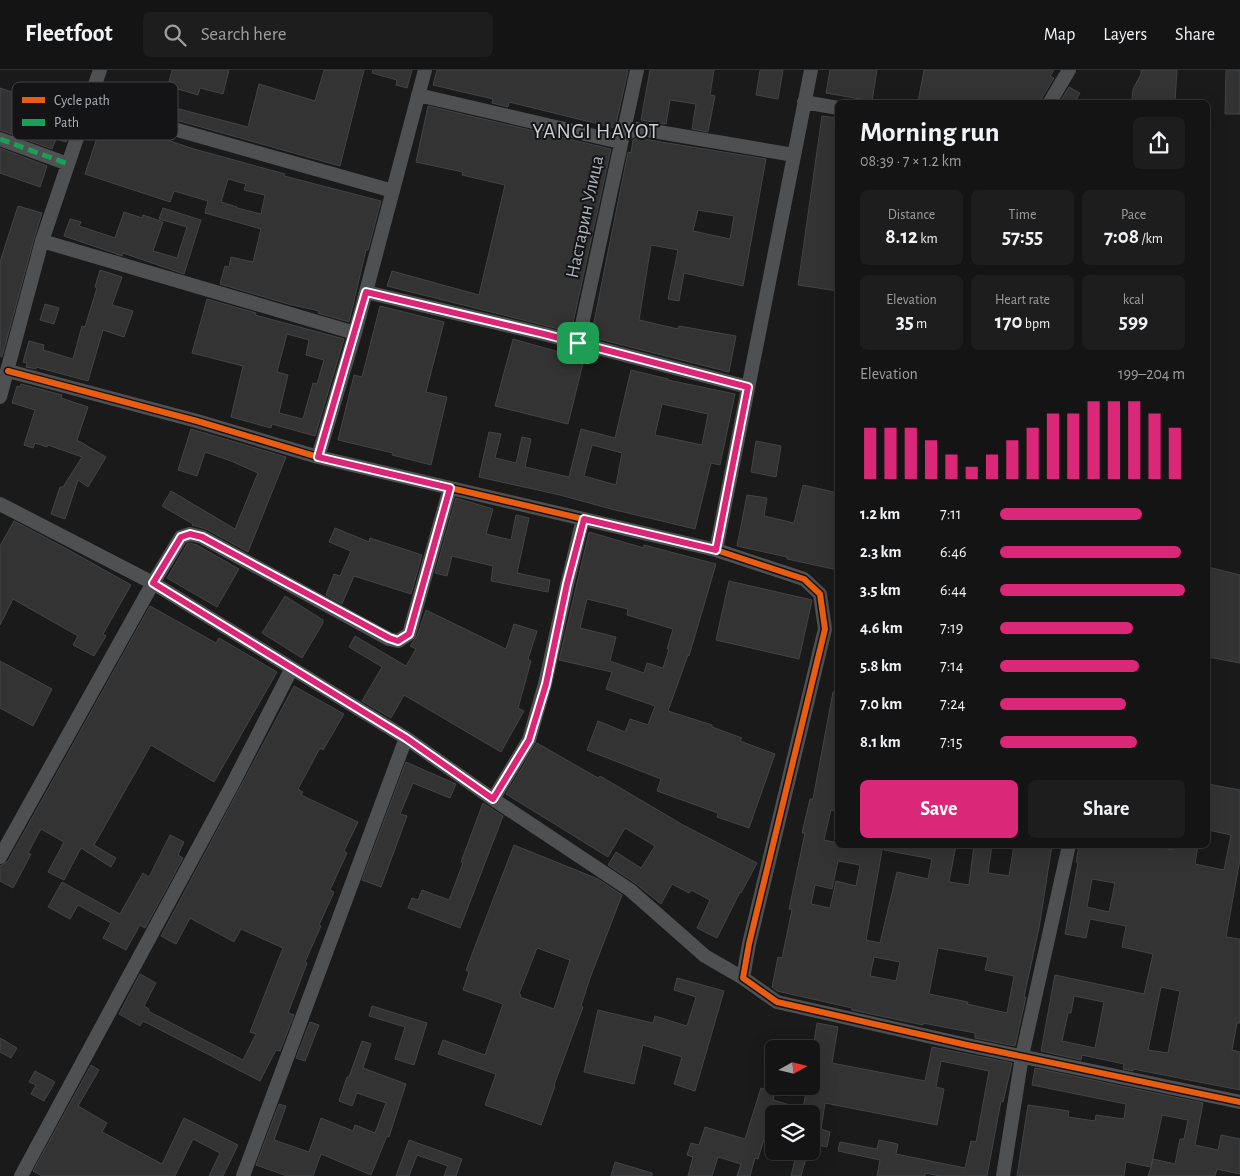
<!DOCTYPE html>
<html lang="en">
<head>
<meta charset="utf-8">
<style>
	body { margin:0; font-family:"Alegreya Sans",sans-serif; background:#1d1d1d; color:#f1f3f6; height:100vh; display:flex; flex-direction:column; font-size:19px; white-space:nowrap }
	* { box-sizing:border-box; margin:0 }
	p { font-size:16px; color:#9d9ea0 }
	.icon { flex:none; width:28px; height:28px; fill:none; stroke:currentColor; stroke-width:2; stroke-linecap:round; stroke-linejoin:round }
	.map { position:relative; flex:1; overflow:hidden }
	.panel { position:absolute; left:835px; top:30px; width:375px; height:748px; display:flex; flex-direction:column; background:#141414; border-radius:8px; box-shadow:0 5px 20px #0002,0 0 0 1px #333334 }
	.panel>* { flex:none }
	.needle { width:32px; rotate:82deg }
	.tools { position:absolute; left:765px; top:970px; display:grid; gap:10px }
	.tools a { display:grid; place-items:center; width:55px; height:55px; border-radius:8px; background:#141414; box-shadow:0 5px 20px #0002,0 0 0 1px #333334; font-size:25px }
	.pin { position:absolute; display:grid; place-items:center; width:42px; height:42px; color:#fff; margin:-21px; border-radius:10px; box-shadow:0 2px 8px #0006 }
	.round { display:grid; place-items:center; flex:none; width:52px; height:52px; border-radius:8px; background:#1d1d1d }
	.head { display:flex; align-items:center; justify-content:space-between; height:85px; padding:0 25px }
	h1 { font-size:28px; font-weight:700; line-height:38px }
	.stats { display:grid; grid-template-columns:repeat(3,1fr); gap:8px; height:85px; padding:5px 25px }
	.stats div { display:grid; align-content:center; border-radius:8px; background:#1d1d1d; text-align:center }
	.stats b { font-size:21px; font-weight:700 }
	.stats small { font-size:14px; font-weight:400 }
	.stats p { font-size:14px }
	.chart { height:140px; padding:10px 25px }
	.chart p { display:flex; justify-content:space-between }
	.chart svg { width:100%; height:90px; margin-top:5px; stroke:#db2777; stroke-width:6 }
	.primary-button { display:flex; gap:10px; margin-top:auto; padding:10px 25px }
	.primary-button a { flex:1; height:58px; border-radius:8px; background:#db2777; color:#fff; font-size:20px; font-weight:700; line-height:58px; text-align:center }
	.primary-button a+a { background:#1d1d1d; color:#f1f3f6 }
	ul { padding:0 25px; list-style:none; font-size:16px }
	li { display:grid; grid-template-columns:80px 60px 1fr; align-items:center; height:38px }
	li i { height:12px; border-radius:6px; background:#db2777 }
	header { display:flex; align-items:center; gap:30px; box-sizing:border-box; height:70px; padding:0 25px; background:#141414; border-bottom:1px solid #333334 }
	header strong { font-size:24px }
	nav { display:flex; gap:28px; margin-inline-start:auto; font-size:18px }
	.search { width:350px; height:45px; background:#1d1d1d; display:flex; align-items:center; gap:12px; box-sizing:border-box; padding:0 18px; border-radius:8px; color:#9d9ea0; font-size:19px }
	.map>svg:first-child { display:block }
	.building { fill:#333334; stroke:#424446; fill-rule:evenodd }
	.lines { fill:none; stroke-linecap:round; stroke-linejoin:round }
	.minor { stroke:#4e5052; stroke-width:14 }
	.quiet { stroke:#1a9f57; stroke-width:5; stroke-dasharray:10 5; stroke-linecap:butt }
	.cycleway-casing { stroke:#141416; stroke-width:9 }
	.cycleway { stroke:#e95d12; stroke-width:6 }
	.route-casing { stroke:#fff; stroke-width:10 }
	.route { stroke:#db2777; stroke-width:6 }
	.labels { text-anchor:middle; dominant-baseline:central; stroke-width:4; stroke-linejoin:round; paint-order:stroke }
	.street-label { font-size:19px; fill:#acb2ba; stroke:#141416 }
	.quarter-label { font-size:21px; letter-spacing:1px; fill:#ccd0d6; stroke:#141416 }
	.key { fill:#141416; stroke:#424347; stroke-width:1 }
	.key-label { font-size:14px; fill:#acb2ba }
</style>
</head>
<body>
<header>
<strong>Fleetfoot</strong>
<div class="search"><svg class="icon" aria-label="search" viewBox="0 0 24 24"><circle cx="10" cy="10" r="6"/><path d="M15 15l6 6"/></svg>Search here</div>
<nav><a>Map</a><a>Layers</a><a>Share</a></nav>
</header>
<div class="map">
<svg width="1240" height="1106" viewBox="0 0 1240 1106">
	<rect width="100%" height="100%" fill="#1a1a1a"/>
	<path class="building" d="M172 0H229L223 24 200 18 198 25 168 16Z
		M324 0H364L340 96 112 32 117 15 162 28 160 34 248 57 259 14 315 31Z
		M373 0H412L407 18 396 15 397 10 372 3Z
		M437 0H626L628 1 615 58 509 32 508 37 492 33 493 29 433 15Z
		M650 0H714L710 25 715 26 708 62 692 59 696 34 670 30 666 54 641 50Z
		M760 0H783L778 29 756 25Z
		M830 0H877L872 31 826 23Z
		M924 0H1054L1050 6 1054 8 1042 28 1041 32H918Z
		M1141 0H1177L1175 32 1132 30 1133 19 1141 4Z
		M1226 0H1240V44H1225Z
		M1069 17 1080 23 1075 32H1060Z
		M0 18 76 43 66 72 56 69 52 79 0 60Z
		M428 36 611 79 571 262 387 216 392 201 479 225 505 115 462 105 463 102 416 92Z
		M822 46 838 48V221L798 215Z
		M103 50 107 51V50L194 79 285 104 284 106 381 131 368 180H366L349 252 318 243 319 241 288 234 220 214 225 196 229 197 231 187 253 192 261 159 205 143 208 131 174 121 170 132 85 104ZM228 109 246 114 244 120 265 125 261 144 237 138V137L221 132Z
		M637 68 766 89 743 216 684 203 679 231 668 229 678 180 651 175 639 250 678 259 679 256 736 266 729 302 591 267 628 82 631 83 633 70ZM698 140 734 146 730 169 693 161Z
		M0 78 47 96 40 117 0 103Z
		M18 136 42 143 34 169 2 287 0 286V192Z
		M163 138 201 150 184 204 123 183 122 186 114 183 64 166 70 149 81 152 79 156 115 168 124 142 142 148 143 145 163 152 153 181 177 188 187 157 159 149Z
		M100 200 122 207 112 235 133 241 124 267 103 260 88 311 36 297V299L26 297 27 293 23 292 29 271 44 275 43 280 73 289 82 256 85 257 97 218 95 217Z
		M207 229 256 243 255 245 344 269 315 366 272 354 271 358 231 347 243 296 192 283ZM287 264 309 270 306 285 324 290 317 314 313 313 303 349 279 343 288 305 277 302Z
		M45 234 59 238 54 254 40 250Z
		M380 236 444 252 426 322 447 327 431 395 392 385 393 383 338 370 354 305 362 307Z
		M513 269 584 289 568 354 495 336Z
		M631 300 668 309V310L735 324 720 395 711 393 695 459 611 439 560 425 479 407 489 362 501 364 495 388 516 393 522 367 531 369 525 397 569 407 581 359 615 368ZM662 334 708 344 702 375 655 365ZM592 375 622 383 616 415 584 406Z
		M21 314 62 325 61 328 88 337 77 370 106 387 88 417 78 410 65 449 51 444 60 417H63L82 387 48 375 47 377 35 373 33 378 24 375 35 340 12 333 17 316 20 317Z
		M191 359 286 387 248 482 206 459 192 455 193 454 162 436 171 421 235 459 258 403 231 391 205 382 197 406 178 400Z
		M756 371 781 376 776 407 751 402Z
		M803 415 838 423V500L787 489V487L737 476 747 425 767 428 764 446 794 453Z
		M456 428 493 439 486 464 511 470 516 445 529 448 517 503 550 510 548 522 491 511 493 496 452 486 447 506 435 503Z
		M14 451 67 479 131 515 103 564 106 566 94 586 73 575 78 566 13 529 0 555V476Z
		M335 458 369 472 370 468 422 485 411 524 354 506 342 534 326 525 334 504 340 506 351 481 329 472Z
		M589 462 644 478V475L716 494 689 586 688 585 668 641 712 655V657L742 668 740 671 775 684 749 758 717 747 718 743 657 721 661 709 587 680 598 651 625 662 630 649 648 655 655 636 606 619 612 602 559 590ZM587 529 628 539 627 545 673 559 667 579H669L663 598 647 593 644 603 610 591 616 567 580 558Z
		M190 473 197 475 239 499 217 537 167 508 187 474Z
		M1208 497 1240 505V593L1208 587Z
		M729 511 812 530 799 589 716 570Z
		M285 526 323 550V553L302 588 262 563Z
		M150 536 216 573 219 568 277 602 214 712 151 675 94 775 116 788 111 797 81 778 64 810 48 802 64 772 41 759 28 783 31 784 13 818 0 811V796L8 791Z
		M426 540 506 579 514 554 537 561 528 589 531 591 518 638 524 641 501 682 404 625 391 648 362 631 382 597 349 577 355 566 406 596 416 579 410 576 417 566Z
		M0 591 52 619 33 656 0 638Z
		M294 616 344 644 323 680 320 678 298 719 303 722 301 725 358 752 344 781 347 783 330 820 334 822 319 855 321 856 305 892 307 893 288 943 294 945 280 981 276 980 260 1011 143 951 140 956 119 944 140 904 156 913 144 936 149 939 148 941 243 990 256 964 250 962 283 878 241 859 234 872 190 848 176 874 161 866Z
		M833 622H838V711L835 724H838V741L831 740 824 770 838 773V775H853L872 778 873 775H883L866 870 880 873 897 802 928 809 932 789 884 780 885 775H956L949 812 969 815 974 775H992L988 803 1009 806 1014 775H1052L1039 858 1024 927H1026L1015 976 975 968V963L923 953V955L852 940V938L777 921 772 917 778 887 782 888 792 840 789 839 805 763H802L810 729H813ZM838 791 860 795 856 816 836 811 830 838 811 834 815 815 832 819ZM938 878 988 887 985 900 1014 906 1007 943 967 934 968 932 929 924ZM874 887 900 892 896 911 870 906Z
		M537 673 598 708 600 706 683 755 757 793 741 823 740 822 717 868 697 858 710 830 691 820 689 823 672 814 661 834 635 813 608 795 616 782 641 798 655 776 625 758 608 787 506 724Z
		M406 692 456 714 450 728 413 713 400 744 407 746 381 817 362 810Z
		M1208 714 1240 720V789L1226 867 1240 869V953H1237L1232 980 1240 982V1020L1133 999V1001L1123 999 1124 994 1082 985 1081 990 1041 981 1055 905 1144 924 1153 884 1122 877 1126 856 1090 849 1086 868 1065 864 1078 792H1076L1079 775H1149L1173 780 1174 775H1198L1195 794 1224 800 1231 765 1208 760ZM1092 809 1115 813 1109 842 1087 837ZM1161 917 1180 921 1168 983 1148 980ZM1074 926 1104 932 1095 978 1062 971 1068 943H1071Z
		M483 733 503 746 460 858 408 838 412 828 418 830 422 820 449 830 463 793 461 792Z
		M170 765 184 772 178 785 183 788 145 858 140 855 126 880 103 868 111 853 78 835 70 849 48 837 62 812 120 844 143 803 149 807Z
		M514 775 598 809 622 825 590 908 581 936 583 937 554 1015 555 1016 541 1055 485 1035 496 1004 438 984 443 970 485 985 503 934 463 920 469 902 466 900ZM537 878 570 890 554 939 520 927 521 925 519 924Z
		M677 908 724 921 695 1021 674 1014 682 987 643 975 634 1014 584 1002 598 940 653 953 655 946 687 956 696 927 674 920Z
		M372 936 427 953 414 995 395 989 405 957 369 946Z
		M310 952 319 955 305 991 296 988Z
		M817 953 838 957 832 993 925 1011 932 977 1012 993 1003 1032 1001 1031 987 1106H940L925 1103V1106H877L880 1090 838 1081 840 1072 877 1079 879 1070 898 1074 896 1084 965 1098 971 1071 976 1072 989 1001 941 991 936 1017 944 1019 937 1055 825 1033 821 1059 830 1062 827 1077 818 1075 817 1083H811V1044H774V1061L767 1059 758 1089 755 1088 750 1106H737L741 1094 718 1087 712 1106H688L693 1087 687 1085 691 1073 699 1075 705 1057 745 1069 761 1018 775 1022 773 1030 803 1039 807 1016H811V990Z
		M0 968 17 978 11 988 0 982Z
		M362 971 371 974 363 998 406 1014 389 1067 387 1066 371 1105 321 1084 313 1106H287L256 1095 279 1034 286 1036 274 1070 309 1082 321 1048 353 1061 355 1055 375 1063 386 1033 357 1023 352 1036 339 1031 347 1007H349Z
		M91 995 99 1000 78 1036 107 1053 102 1062 162 1094 184 1048 238 1075 223 1106H209L220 1083 193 1069 175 1106H42L33 1101Z
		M1035 998 1203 1033 1195 1075 1218 1080 1221 1065 1240 1069V1104L1217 1099 1215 1106H1148L1151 1097 1126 1092 1124 1106H1017L1028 1035 1069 1041 1068 1047 1095 1051 1096 1045 1124 1049 1126 1034 1032 1015ZM1162 1045 1188 1050 1184 1069H1180L1175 1094 1153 1089 1151 1097Z
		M35 1001 55 1012 44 1031 31 1024 36 1015 29 1012Z
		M409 1070 462 1089 456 1106H444L448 1096 417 1085 409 1106H396Z
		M797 1081H808L801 1106H791Z
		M615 1092 652 1103V1106H611Z"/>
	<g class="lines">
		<path class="minor" d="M418 25 620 72
			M804 32 838 38
			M1050 32 1069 0
			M89 35 393 121
			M622 66 635 59H641L794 85
			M0 69 68 94
			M42 171 355 263
			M366 222 544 264 748 317
			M578 273 637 0
			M8 301 197 351 318 387 716 480 804 509 820 524 825 559 749 874 743 908 777 932 967 975 1240 1032
			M0 327 42 171 100 0
			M318 387 355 263 425 0
			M0 434 153 513 406 668 493 729 630 820 705 886 743 908
			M716 480 811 0
			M493 729 529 670 545 614 567 515 583 449
			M0 787 153 513 181 467 190 464 202 467 389 569 398 571 409 564 450 418
			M21 1106 231 717 292 598
			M243 1106 406 668
			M1003 1106 1022 986 1069 775"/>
		<path class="quiet" d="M0 69 68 94"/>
		<g class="cycleway-casing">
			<path id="cycleway" d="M8 301 197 351 318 387 716 480 804 509 820 524 825 559 749 874 743 908 777 932 967 975 1240 1032"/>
		</g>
		<use href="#cycleway" class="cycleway"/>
	</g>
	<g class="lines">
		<g class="route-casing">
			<path id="route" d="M366 222 544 264 748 317 716 480 584 449 567 514 546 614 529 670 493 729 406 668 153 513 181 467 190 464 202 467 389 568 398 571 409 564 450 418 318 387Z"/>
		</g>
		<use href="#route" class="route"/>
	</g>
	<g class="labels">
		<g class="street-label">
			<text transform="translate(585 147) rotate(-78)">Настарин Улица</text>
		</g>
		<g class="quarter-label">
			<text x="596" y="61">YANGI HAYOT</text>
		</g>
	</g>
	<rect x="12" y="12" width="166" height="58" rx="8" class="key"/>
	<rect x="22" y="27" width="23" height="6" fill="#e95d12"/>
	<rect x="22" y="49" width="23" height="7" fill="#1a9f57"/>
	<g class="key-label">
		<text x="54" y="35">Cycle path</text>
		<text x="54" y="57">Path</text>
	</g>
</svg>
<div class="tools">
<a><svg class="needle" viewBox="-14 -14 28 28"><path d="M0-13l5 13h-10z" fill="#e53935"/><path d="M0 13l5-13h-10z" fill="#9d9ea0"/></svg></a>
<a><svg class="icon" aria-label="layers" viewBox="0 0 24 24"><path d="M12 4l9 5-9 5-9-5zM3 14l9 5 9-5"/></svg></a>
</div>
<div class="pin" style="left:578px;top:273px;background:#1e9e55"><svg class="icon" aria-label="arrive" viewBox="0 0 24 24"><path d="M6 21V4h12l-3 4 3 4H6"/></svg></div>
<section class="panel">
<div class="head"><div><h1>Morning run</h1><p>08:39 · 7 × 1.2 km</p></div><a class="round"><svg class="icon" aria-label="share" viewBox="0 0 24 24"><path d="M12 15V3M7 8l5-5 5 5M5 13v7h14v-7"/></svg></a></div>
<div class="stats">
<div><p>Distance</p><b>8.12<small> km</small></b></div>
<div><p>Time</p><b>57:55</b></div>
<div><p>Pace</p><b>7:08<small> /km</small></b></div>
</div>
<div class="stats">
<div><p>Elevation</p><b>35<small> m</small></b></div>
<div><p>Heart rate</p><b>170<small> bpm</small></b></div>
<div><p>kcal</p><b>599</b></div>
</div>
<div class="chart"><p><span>Elevation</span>199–204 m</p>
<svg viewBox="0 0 160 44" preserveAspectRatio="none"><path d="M5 44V19M15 44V19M25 44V19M35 44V25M45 44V32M55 44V38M65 44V32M75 44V25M85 44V19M95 44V12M105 44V12M115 44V6M125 44V6M135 44V6M145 44V12M155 44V19"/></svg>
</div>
<ul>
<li><b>1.2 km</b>7:11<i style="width:77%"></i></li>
<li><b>2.3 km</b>6:46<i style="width:98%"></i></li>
<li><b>3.5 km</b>6:44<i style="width:100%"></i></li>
<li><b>4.6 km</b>7:19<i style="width:72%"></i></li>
<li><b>5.8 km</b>7:14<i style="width:75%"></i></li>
<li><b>7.0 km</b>7:24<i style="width:68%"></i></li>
<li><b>8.1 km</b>7:15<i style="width:74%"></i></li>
</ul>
<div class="primary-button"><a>Save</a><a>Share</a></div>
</section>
</div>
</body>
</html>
